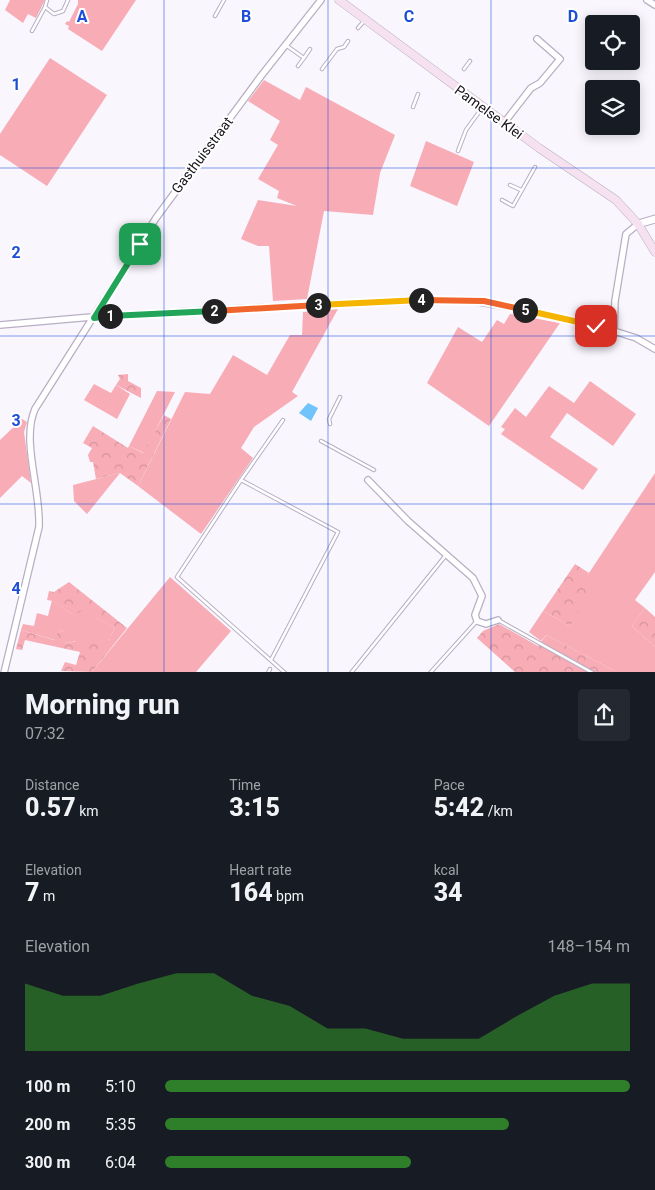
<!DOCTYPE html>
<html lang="en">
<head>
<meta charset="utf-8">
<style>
	body { margin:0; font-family:Roboto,sans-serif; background:#242831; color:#f1f3f6; height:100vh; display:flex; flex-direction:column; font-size:19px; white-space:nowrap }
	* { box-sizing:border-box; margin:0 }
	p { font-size:16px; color:#9ea1a6 }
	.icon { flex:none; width:28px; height:28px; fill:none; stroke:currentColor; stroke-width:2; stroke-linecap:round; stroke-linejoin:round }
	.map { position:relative; height:672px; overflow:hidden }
	.sheet { display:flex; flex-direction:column; background:#171b24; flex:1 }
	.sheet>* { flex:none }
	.tools { position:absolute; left:585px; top:15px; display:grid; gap:10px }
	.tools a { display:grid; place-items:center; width:55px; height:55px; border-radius:5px; background:#171b24; box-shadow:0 2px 12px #0003; font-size:25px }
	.pin { position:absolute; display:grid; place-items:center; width:42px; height:42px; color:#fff; margin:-21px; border-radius:10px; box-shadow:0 2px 8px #0006 }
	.km { position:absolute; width:25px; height:25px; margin:-12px; border-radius:50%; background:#222; color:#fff; font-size:14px; line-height:25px; text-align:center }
	.round { display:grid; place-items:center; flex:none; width:52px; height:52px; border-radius:5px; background:#242831 }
	.headline { display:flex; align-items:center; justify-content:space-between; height:85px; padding:0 25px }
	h1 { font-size:28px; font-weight:800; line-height:38px }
	.figures { display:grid; grid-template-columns:repeat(3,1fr); gap:8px; height:85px; padding:5px 25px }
	.figures div { display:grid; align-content:center }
	.figures b { font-size:25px; font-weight:800 }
	.figures small { font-size:14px; font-weight:400 }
	.figures p { font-size:14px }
	.chart { height:140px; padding:10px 25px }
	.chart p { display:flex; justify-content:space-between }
	.chart svg { width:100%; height:90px; margin-top:5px; fill:#2f7e29; opacity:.7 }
	ul { padding:0 25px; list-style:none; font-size:16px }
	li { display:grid; grid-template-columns:80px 60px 1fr; align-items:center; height:38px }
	li i { height:12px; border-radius:6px; background:#2f7e29 }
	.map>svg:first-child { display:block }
	.grass { fill:#f8acb6 }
	.forest { fill:url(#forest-crowns) }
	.water { fill:#70c3fb }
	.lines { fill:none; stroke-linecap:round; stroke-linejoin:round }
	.service-casing { stroke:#b8afc3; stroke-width:4.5 }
	.minor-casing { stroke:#b8afc3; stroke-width:8 }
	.tertiary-casing { stroke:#b8afc3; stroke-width:9 }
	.secondary-casing { stroke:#b8afc3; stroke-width:9 }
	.service { stroke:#fff; stroke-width:2.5 }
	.minor { stroke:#fff; stroke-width:5.5 }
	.tertiary { stroke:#fff; stroke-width:7 }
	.secondary { stroke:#f6e1f0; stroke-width:8 }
	.split-1-casing { stroke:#fff; stroke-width:10 }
	.split-2-casing { stroke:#fff; stroke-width:10 }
	.split-3-casing { stroke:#fff; stroke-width:10 }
	.split-4-casing { stroke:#fff; stroke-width:10 }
	.split-5-casing { stroke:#fff; stroke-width:10 }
	.split-6-casing { stroke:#fff; stroke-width:10 }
	.split-1 { stroke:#22a559; stroke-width:6 }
	.split-2 { stroke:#22a559; stroke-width:6 }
	.split-3 { stroke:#f0652b; stroke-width:6 }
	.split-4 { stroke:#f5b400; stroke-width:6 }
	.split-5 { stroke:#f0652b; stroke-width:6 }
	.split-6 { stroke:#f5b400; stroke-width:6 }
	.grid { fill:none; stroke:#1d4ed8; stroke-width:1; stroke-opacity:0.55 }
	.labels { text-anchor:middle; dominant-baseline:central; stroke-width:4; stroke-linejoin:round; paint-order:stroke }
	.street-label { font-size:14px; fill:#16131a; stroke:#fff }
	.grid-label { font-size:16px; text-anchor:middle; font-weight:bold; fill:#1d4ed8; stroke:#fff; stroke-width:4; stroke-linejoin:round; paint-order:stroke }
</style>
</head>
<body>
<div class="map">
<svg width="655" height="673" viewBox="0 0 655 673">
	<defs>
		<pattern id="forest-crowns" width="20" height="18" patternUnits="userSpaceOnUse" patternTransform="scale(1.25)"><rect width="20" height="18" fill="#f8acb6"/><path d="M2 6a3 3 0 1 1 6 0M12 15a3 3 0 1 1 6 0" fill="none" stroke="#d4939c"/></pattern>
	</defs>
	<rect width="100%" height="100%" fill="#f9f6fe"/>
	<path class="grass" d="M10 0H45L36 18 28 14 23 23 5 10Z
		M78 0H136L102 51 68 29 69 26 65 24 67 21 69 22 78 4Z
		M50 58 107 95 47 186 0 155V134Z
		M264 80 300 100 306 87 395 135 380 173 373 215 324 211 307 299 273 301 269 246H258L241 239 258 200 297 206 277 198 279 191 258 179 278 145 270 140 280 121 248 101Z
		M426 141 474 162 457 206 410 186Z
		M338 309 292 392 298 396 254 427 241 448 253 458 201 534 138 486 185 392 210 394 233 355 267 375 290 335H302L303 312Z
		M510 314 560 323 489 426 427 383 458 327 482 342 497 320 504 324Z
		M590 381 636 414 613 446 567 413 550 437 598 469 583 490 501 434 505 429 501 427 515 408 526 417 549 386 574 403Z
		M94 384 111 393 116 385 130 394 117 419 84 400Z
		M157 391 175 392 144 453 129 446Z
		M22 419 27 422 24 432 31 483 22 476 0 498V440Z
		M120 473 87 514 74 501 73 485Z
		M655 473V572L635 600 645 608 632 626 655 647V672H617L546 635 541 641 529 632 543 611 570 626 589 573Z
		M170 577 231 631 196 672H92Z
		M52 600 72 614 81 609 115 628 108 641H75L68 643 65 642V632L59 630 55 640 21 630 23 624 34 626 37 613 48 616Z"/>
	<path class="forest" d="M128 374V381L141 388V398L116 385 120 379 118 375Z
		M164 415 171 419 138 486 120 473 96 479 93 462H90L88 455 92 448 83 443 93 426 128 448 129 446 143 453Z
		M575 564 589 573 587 581 591 591 570 626 543 611Z
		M69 582 127 628 92 672 61 671 65 662 76 665 80 652 25 640 22 650 16 649 21 630 54 640 59 630 65 632V642L68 643 97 636 108 641 115 628 82 610 78 613 72 614 53 601 47 600 49 591 54 592Z
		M645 608 655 617V647L632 626Z
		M499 624 538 646 546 635 617 672H515L477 638 483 631Z"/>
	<path class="water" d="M308 403 318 408 311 421 299 413Z"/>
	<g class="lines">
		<g class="service-casing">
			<path id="service" d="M47 0 45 7 54 14 63 11 68 0
				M215 16 224 0
				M358 28 364 21
				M32 31 45 7
				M287 46 304 58 298 66
				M304 58 310 49
				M322 69 337 49 344 47 348 41
				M464 69 470 61
				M413 107 418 94
				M458 151 466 130 482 108
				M510 185 521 190
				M502 200 513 206 535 167
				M330 424 329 419 340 397
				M321 441 374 470
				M241 480 283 420
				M498 620 593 673
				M271 660 338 532 241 480 177 577 285 673
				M268 673 270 669
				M351 673 446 555
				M430 673 476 622"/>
		</g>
		<g class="minor-casing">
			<path id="minor" d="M647 0 655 5
				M504 123 531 88 540 83 560 59 537 39
				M0 325 103 316 346 303 467 300 533 311 614 331 636 338 655 349
				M614 331 615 301 626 234 638 224
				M368 480 408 521 473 578 482 596 475 615 477 621 486 624 498 620
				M4 673 39 527C41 490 21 441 35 409L156 218 261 76 321 0"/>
		</g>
		<g class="tertiary-casing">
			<path id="tertiary" d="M638 224 655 219"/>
		</g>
		<g class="secondary-casing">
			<path id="secondary" d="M339 0 539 148 616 200 638 224 655 252"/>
		</g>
		<use href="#service" class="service"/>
		<use href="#minor" class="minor"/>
		<use href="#tertiary" class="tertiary"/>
		<use href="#secondary" class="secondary"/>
	</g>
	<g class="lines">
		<g class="split-1-casing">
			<path id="split-1" d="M110 316 94 318 140 244"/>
		</g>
		<g class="split-2-casing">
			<path id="split-2" d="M110 316 214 311"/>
		</g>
		<g class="split-3-casing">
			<path id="split-3" d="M214 311 318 305"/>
		</g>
		<g class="split-4-casing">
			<path id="split-4" d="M318 305 421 300"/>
		</g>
		<g class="split-5-casing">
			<path id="split-5" d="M421 300 484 301 525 310"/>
		</g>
		<g class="split-6-casing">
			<path id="split-6" d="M525 310 596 326"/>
		</g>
		<use href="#split-1" class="split-1"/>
		<use href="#split-2" class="split-2"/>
		<use href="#split-3" class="split-3"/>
		<use href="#split-4" class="split-4"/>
		<use href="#split-5" class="split-5"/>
		<use href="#split-6" class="split-6"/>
	</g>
	<path class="grid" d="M164 0V673M328 0V673M491 0V673M0 168H655M0 336H655M0 504H655"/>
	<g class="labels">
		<g class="street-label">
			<text transform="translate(489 112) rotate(36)">Pamelse Klei</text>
			<text transform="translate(202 155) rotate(-53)">Gasthuisstraat</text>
		</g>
	</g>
	<g class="grid-label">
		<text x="82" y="22">A</text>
		<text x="246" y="22">B</text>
		<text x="409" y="22">C</text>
		<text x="573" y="22">D</text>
		<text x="16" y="90">1</text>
		<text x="16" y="258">2</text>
		<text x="16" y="426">3</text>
		<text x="16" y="594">4</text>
	</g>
</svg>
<div class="tools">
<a><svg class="icon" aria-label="locate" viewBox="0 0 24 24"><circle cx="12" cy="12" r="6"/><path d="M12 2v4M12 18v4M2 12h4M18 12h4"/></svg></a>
<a><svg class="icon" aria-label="layers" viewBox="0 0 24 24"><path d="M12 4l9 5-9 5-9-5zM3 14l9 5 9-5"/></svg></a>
</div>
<div class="pin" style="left:140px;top:244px;background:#1e9e55"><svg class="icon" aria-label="arrive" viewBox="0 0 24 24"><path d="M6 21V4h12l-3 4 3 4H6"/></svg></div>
<div class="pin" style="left:596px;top:326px;background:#d93025"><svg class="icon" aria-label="check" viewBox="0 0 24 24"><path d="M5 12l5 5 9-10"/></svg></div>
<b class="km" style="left:110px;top:316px">1</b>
<b class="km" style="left:214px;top:311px">2</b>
<b class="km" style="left:318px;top:305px">3</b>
<b class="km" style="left:421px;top:300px">4</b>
<b class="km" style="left:525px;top:310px">5</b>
</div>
<section class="sheet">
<div class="headline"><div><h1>Morning run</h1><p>07:32</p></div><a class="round"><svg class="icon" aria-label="share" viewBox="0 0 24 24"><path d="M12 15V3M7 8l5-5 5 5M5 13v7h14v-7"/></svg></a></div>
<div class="figures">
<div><p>Distance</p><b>0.57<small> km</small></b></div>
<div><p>Time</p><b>3:15</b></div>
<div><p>Pace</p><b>5:42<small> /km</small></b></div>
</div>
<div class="figures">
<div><p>Elevation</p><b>7<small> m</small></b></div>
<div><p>Heart rate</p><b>164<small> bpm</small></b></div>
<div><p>kcal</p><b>34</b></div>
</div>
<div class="chart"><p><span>Elevation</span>148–154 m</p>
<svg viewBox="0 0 160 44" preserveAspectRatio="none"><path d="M0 44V11L10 17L20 17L30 11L40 6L50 6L60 17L70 22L80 33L90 33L100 38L110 38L120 38L130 27L140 17L150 11L160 11V44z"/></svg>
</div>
<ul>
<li><b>100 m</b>5:10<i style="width:100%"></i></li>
<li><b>200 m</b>5:35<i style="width:74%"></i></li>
<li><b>300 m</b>6:04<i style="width:53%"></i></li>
</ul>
</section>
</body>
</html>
